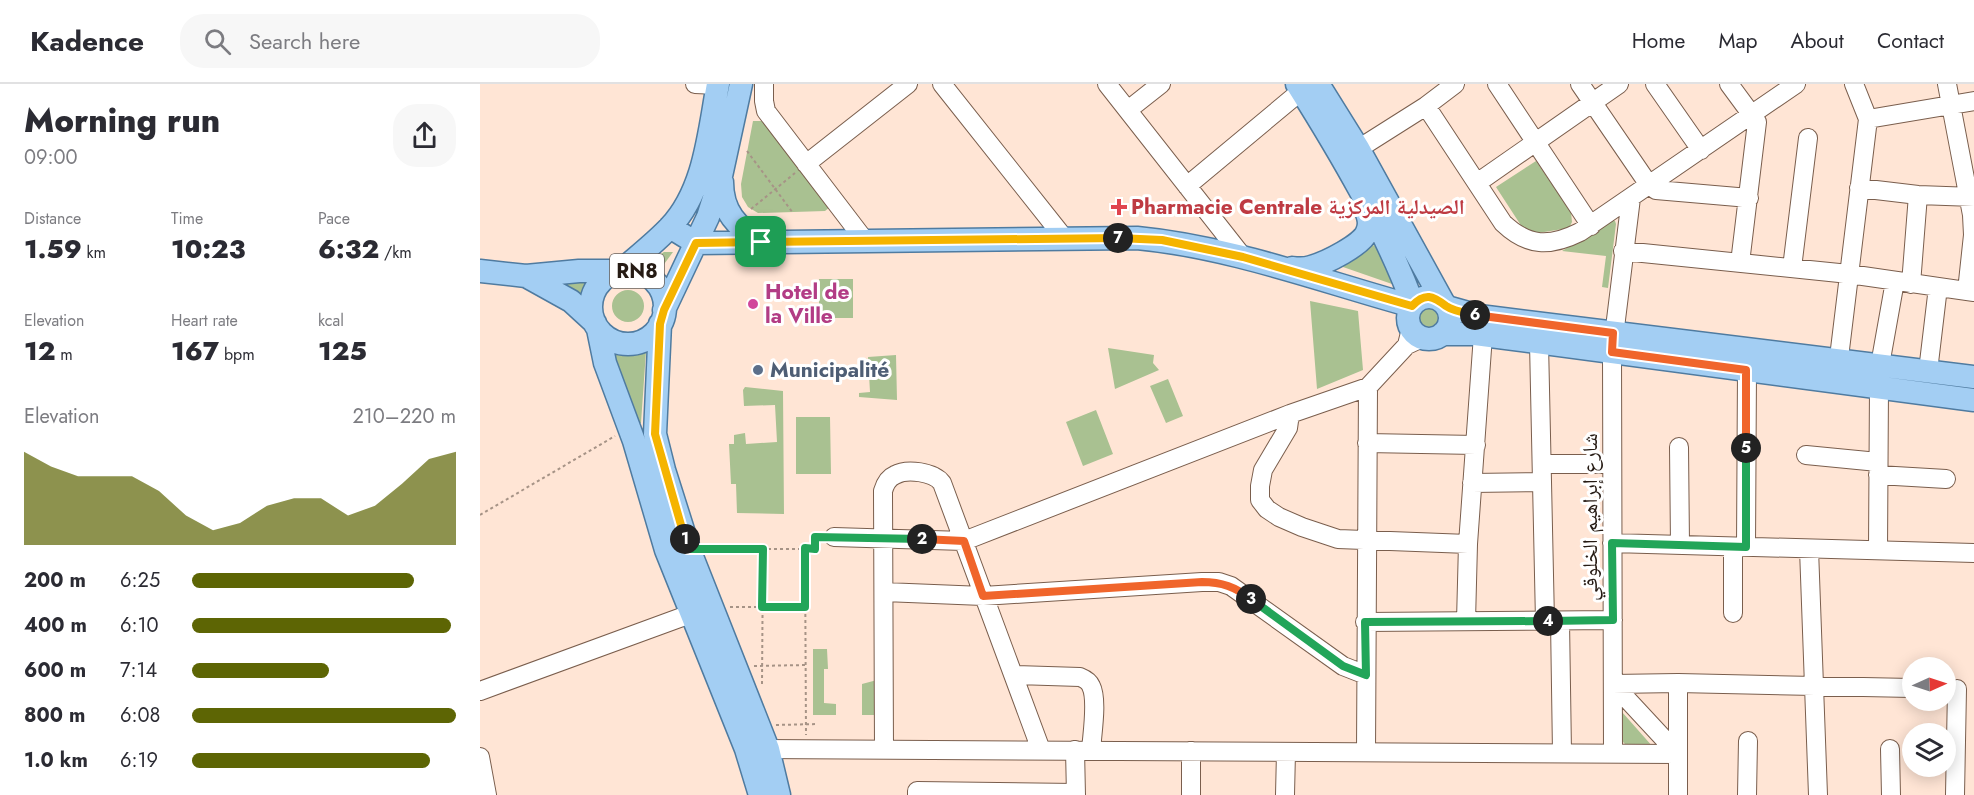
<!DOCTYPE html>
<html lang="en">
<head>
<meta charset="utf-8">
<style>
	body { margin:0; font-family:Jost,"Noto Naskh Arabic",sans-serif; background:#f7f7f7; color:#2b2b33; height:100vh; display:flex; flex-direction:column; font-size:22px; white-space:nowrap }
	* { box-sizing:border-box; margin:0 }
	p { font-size:20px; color:#7c7c81 }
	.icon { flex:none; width:33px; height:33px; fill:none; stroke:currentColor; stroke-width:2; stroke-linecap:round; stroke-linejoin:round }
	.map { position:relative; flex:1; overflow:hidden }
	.sheet { display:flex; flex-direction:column; background:#fff; width:480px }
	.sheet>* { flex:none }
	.needle { width:39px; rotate:87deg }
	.buttons { position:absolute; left:1422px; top:573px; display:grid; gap:12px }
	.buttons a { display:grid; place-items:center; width:54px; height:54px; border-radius:50%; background:#fff; box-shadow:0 3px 15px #0003; font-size:30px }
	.pin { position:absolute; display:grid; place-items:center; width:51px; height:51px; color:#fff; margin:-26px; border-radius:12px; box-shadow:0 3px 9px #0006 }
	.km { position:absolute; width:30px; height:30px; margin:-15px; border-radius:50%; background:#222; color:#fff; font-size:16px; line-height:30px; text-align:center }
	.round { display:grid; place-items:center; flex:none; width:63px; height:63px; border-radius:24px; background:#f7f7f7 }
	.summary { display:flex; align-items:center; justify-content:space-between; height:102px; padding:0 24px }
	h1 { font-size:33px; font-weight:800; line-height:45px }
	.figures { display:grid; grid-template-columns:repeat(3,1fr); gap:9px; height:102px; padding:6px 24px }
	.figures div { display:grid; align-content:center }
	.figures b { font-size:26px; font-weight:800 }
	.figures small { font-size:16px; font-weight:400 }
	.figures p { font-size:16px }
	.chart { height:168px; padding:12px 24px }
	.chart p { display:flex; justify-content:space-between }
	.chart svg { width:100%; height:108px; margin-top:6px; fill:#5d6504; opacity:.7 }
	ul { padding:0 24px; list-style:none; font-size:20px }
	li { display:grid; grid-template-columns:96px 72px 1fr; align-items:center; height:45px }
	li i { height:15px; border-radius:8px; background:#5d6504 }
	header { display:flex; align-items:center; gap:36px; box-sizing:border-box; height:84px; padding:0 30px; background:#fff; border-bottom:2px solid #e1e1e2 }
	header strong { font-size:28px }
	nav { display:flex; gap:33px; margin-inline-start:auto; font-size:21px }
	.search { width:420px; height:54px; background:#f7f7f7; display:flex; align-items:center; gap:15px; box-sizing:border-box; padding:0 21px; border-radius:24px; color:#7c7c81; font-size:22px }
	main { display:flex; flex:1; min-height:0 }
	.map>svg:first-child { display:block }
	.green { fill:#a9c191 }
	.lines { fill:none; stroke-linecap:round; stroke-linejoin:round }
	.minor-casing { stroke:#7a5e4d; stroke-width:20 }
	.major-casing { stroke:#4f7ba0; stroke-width:25 }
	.path { stroke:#a69386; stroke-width:2; stroke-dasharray:3 3; stroke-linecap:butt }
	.minor { stroke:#fff; stroke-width:18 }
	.major { stroke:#a3cef3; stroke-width:22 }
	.split-1-casing { stroke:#fff; stroke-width:12 }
	.split-2-casing { stroke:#fff; stroke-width:12 }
	.split-3-casing { stroke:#fff; stroke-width:12 }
	.split-4-casing { stroke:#fff; stroke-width:12 }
	.split-5-casing { stroke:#fff; stroke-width:12 }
	.split-6-casing { stroke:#fff; stroke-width:12 }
	.split-7-casing { stroke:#fff; stroke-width:12 }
	.split-8-casing { stroke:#fff; stroke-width:12 }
	.split-1 { stroke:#f5b400; stroke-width:8 }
	.split-2 { stroke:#22a559; stroke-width:8 }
	.split-3 { stroke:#f0652b; stroke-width:8 }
	.split-4 { stroke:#22a559; stroke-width:8 }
	.split-5 { stroke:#22a559; stroke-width:8 }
	.split-6 { stroke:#f0652b; stroke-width:8 }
	.split-7 { stroke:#f5b400; stroke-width:8 }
	.split-8 { stroke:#f5b400; stroke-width:8 }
	.health-dot { fill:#e0444e; stroke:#fff; stroke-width:2 }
	.hotel-dot { fill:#d1479c; stroke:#fff; stroke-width:2 }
	.service-dot { fill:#5c6f8a; stroke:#fff; stroke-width:2 }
	.labels { text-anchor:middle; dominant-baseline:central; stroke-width:6; stroke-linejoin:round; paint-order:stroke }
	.shield { fill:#fff; stroke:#675f5a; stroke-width:1.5 }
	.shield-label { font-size:20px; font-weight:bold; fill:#261b14 }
	.health-label { font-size:21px; font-weight:bold; fill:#be3a42; stroke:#fff; text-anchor:start }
	.hotel-label { font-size:21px; font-weight:bold; fill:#b23c85; stroke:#fff; text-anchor:start }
	.service-label { font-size:21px; font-weight:bold; fill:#4e5e75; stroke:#fff; text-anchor:start }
	.street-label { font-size:21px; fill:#261b14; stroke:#fff }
</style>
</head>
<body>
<header>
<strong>Kadence</strong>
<div class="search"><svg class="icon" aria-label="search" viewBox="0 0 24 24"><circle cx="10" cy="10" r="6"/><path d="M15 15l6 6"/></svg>Search here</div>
<nav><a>Home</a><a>Map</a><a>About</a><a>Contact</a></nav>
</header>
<main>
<section class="sheet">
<div class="summary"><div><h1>Morning run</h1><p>09:00</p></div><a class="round"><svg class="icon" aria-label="share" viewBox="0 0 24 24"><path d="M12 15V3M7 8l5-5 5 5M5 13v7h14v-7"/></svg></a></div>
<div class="figures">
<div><p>Distance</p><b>1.59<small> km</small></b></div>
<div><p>Time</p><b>10:23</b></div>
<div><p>Pace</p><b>6:32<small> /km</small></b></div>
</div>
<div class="figures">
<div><p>Elevation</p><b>12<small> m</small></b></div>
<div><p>Heart rate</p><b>167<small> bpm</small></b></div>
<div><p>kcal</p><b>125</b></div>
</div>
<div class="chart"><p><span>Elevation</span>210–220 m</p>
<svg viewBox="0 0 160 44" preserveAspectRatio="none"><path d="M0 44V6L10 12L20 16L30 16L40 16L50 22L60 32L70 38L80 35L90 28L100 25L110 25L120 32L130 28L140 19L150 9L160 6V44z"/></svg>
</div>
<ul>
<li><b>200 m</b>6:25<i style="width:84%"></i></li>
<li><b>400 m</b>6:10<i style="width:98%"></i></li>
<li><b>600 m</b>7:14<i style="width:52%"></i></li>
<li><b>800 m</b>6:08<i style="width:100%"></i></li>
<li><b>1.0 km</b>6:19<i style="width:90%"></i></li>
</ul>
</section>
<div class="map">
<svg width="1494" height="711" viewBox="0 0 1494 711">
	<rect width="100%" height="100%" fill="#ffe5d5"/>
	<path class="green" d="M273 37H282L350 123 345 127 278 129 268 123 262 113 261 100Z
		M1056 77 1091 128 1092 138 1089 144 1058 149 1049 148 1042 143 1016 103Z
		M1132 136 1135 137 1136 140 1128 204 1122 203 1126 172 1082 167Z
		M892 161 897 162 915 197 912 200 863 183 862 179Z
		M184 168H193L179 187 165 180Z
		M339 195H373V234H339Z
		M109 197 101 215 85 199Z
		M132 222a16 16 0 1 1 32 0a16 16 0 1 1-32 0Z
		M830 217 878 227 883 286 837 305Z
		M938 234a10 10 0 1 1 20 0a10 10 0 1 1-20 0Z
		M628 264 674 271 673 279 679 286 635 305Z
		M166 267 161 339H159L134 269 150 270Z
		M416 271 417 316 379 313V309L390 308 388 273Z
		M688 295 703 332 686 339 670 302Z
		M265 303 303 307 304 430 257 429 256 400H251L249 360H254V351L265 349 266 360 297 358 295 321 264 322 263 306Z
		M616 326 633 370 603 382 586 338Z
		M316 333H350L351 390H316Z
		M333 565H347L348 585H344V619L356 620V631H333Z
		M397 596V631H382V600Z
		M1142 628 1173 663 1149 664 1141 656Z"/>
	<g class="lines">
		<g class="minor-casing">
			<path id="minor" d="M215 0 238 1
				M284 0V17L286 27 386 158
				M462 0 585 155
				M627 0 763 173
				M1017 0 1111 142
				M1100 0 1169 101 1176 106 1269 114
				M1175 0 1221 66
				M1249 0 1277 38 1260 179
				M1467 0 1492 131 1493 151 1487 207
				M946 22 1023 139C1048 163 1070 163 1100 148L1316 0
				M648 26 681 0
				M1388 35 1494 17
				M867 72 946 22 975 0
				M326 80 428 0
				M997 99 1139 0
				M707 102 821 7
				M1379 104 1438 111 1494 113
				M1143 167 1369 190 1494 208
				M1312 184 1328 54
				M1431 200 1438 111
				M931 245 927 261 942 254
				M1059 259 1065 537
				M1448 287 1458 203
				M1357 290 1388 35 1374 0
				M810 330 808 344 783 386 780 402V416L787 425 799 433 822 443 858 455 988 460
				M887 359 996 361
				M1199 363 1200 461
				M1326 371 1398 378
				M1062 380H1132
				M1398 391 1466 395
				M992 399 1062 398
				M354 453 484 457 810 330 888 303
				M1132 459 1494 469
				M1266 463 1267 286
				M1329 465 1338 711
				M1398 466 1399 303 1400 281 1415 197
				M404 508 503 512 722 498H739L751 502 863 582 886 591
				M1253 529V463
				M986 537 988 460 1003 251
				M1080 537 1082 669
				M885 538 1133 536
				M534 591 600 593C605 595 609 597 611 602 618 616 612 650 611 667
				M1198 599V711
				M1133 600 1198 599 1432 604
				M1133 600 1198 670
				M0 607 224 525
				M276 665 1198 670
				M404 665 403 407C405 400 408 394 415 391 427 384 454 388 462 399L561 666
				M1410 665 1411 711
				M595 666 596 711
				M711 667V711
				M886 668 888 303 927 261
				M1133 669 1132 268 1151 114
				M0 673 7 711
				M437 711V707L596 709
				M805 711 806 668
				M1267 711 1268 657
				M1475 711 1477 605"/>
		</g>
		<g class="major-casing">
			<path id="major" d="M817 0C861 70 904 143 933 220
				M838 0 878 64 963 218
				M242 98C242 128 257 143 281 158
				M190 143 216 159 657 154C751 163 841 197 932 222
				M812 184C819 185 825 185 831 183 846 179 882 161 887 148 891 139 888 132 885 124
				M142 186C158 172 176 158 190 143 225 106 229 48 238 0
				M111 223a37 37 0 1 1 74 0a37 37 0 1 1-74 0Z
				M0 187 46 192 99 187H137
				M46 192 91 217 115 239
				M928 234a21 21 0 1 1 42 0a21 21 0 1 1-42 0Z
				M967 223 999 232 1494 293
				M184 226 228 133 241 92 261 0
				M180 240 175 350 184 386 209 465 288 665 299 711
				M118 245 125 279 154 357 186 466 266 665 280 711
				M962 250H995L1494 316"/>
		</g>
		<path class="path" d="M267 67 313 129
			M271 125 315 89
			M0 431 135 352
			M325 464 326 651
			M228 465H335V453H340
			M250 523H325
			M274 582 326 581
			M282 600 283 465
			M296 641 338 640"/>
		<use href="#minor" class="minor"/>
		<use href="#major" class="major"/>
	</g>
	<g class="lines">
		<g class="split-1-casing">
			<path id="split-1" d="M205 455 175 350 180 240 184 226 216 159 281 158"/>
		</g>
		<g class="split-2-casing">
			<path id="split-2" d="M205 455 208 465H283L282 523H325V464L335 465V453L442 455"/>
		</g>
		<g class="split-3-casing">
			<path id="split-3" d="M442 455 484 457 503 512 722 498C742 498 755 503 771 515"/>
		</g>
		<g class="split-4-casing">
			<path id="split-4" d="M771 515 863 582 886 591 885 538 1068 537"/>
		</g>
		<g class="split-5-casing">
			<path id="split-5" d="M1068 537 1133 536 1132 459 1266 463V364"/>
		</g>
		<g class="split-6-casing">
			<path id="split-6" d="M995 231 1133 249 1132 268 1266 286V364"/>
		</g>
		<g class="split-7-casing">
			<path id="split-7" d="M638 154 682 156 763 173 932 222C945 208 953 212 966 222 973 227 986 229 995 231"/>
		</g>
		<g class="split-8-casing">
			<path id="split-8" d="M281 158 638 154"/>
		</g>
		<use href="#split-1" class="split-1"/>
		<use href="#split-2" class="split-2"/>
		<use href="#split-3" class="split-3"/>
		<use href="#split-4" class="split-4"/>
		<use href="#split-5" class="split-5"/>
		<use href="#split-6" class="split-6"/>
		<use href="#split-7" class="split-7"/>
		<use href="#split-8" class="split-8"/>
	</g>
	<path class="health-dot" d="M636 114h6v6h6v6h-6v6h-6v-6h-6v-6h6z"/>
	<circle class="hotel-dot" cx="273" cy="220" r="6"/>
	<circle class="service-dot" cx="278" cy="286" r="6"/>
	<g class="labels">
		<rect class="shield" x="130" y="170" width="54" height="34" rx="4.5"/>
		<g class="shield-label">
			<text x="157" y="187">RN8</text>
		</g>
		<g class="health-label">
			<text x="651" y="123">Pharmacie Centrale الصيدلية المركزية</text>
		</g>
		<g class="hotel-label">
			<text x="285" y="208">Hotel de<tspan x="285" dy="24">la Ville</tspan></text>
		</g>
		<g class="service-label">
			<text x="290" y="286">Municipalité</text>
		</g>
		<g class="street-label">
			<text transform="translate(1110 433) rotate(-90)">شارع إبراهيم الخلوقي</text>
		</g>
	</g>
</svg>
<div class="buttons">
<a><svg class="needle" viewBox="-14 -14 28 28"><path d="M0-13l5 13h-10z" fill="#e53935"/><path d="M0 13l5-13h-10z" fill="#7c7c81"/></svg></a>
<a><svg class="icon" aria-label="layers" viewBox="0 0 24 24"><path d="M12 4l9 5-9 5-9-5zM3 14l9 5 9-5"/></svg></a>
</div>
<div class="pin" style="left:281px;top:158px;background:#1e9e55"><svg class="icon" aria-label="arrive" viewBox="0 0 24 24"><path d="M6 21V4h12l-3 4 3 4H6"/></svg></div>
<b class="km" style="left:205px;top:455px">1</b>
<b class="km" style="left:442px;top:455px">2</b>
<b class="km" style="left:771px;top:515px">3</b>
<b class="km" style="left:1068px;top:537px">4</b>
<b class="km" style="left:1266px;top:364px">5</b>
<b class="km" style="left:995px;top:231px">6</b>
<b class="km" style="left:638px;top:154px">7</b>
</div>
</main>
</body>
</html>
